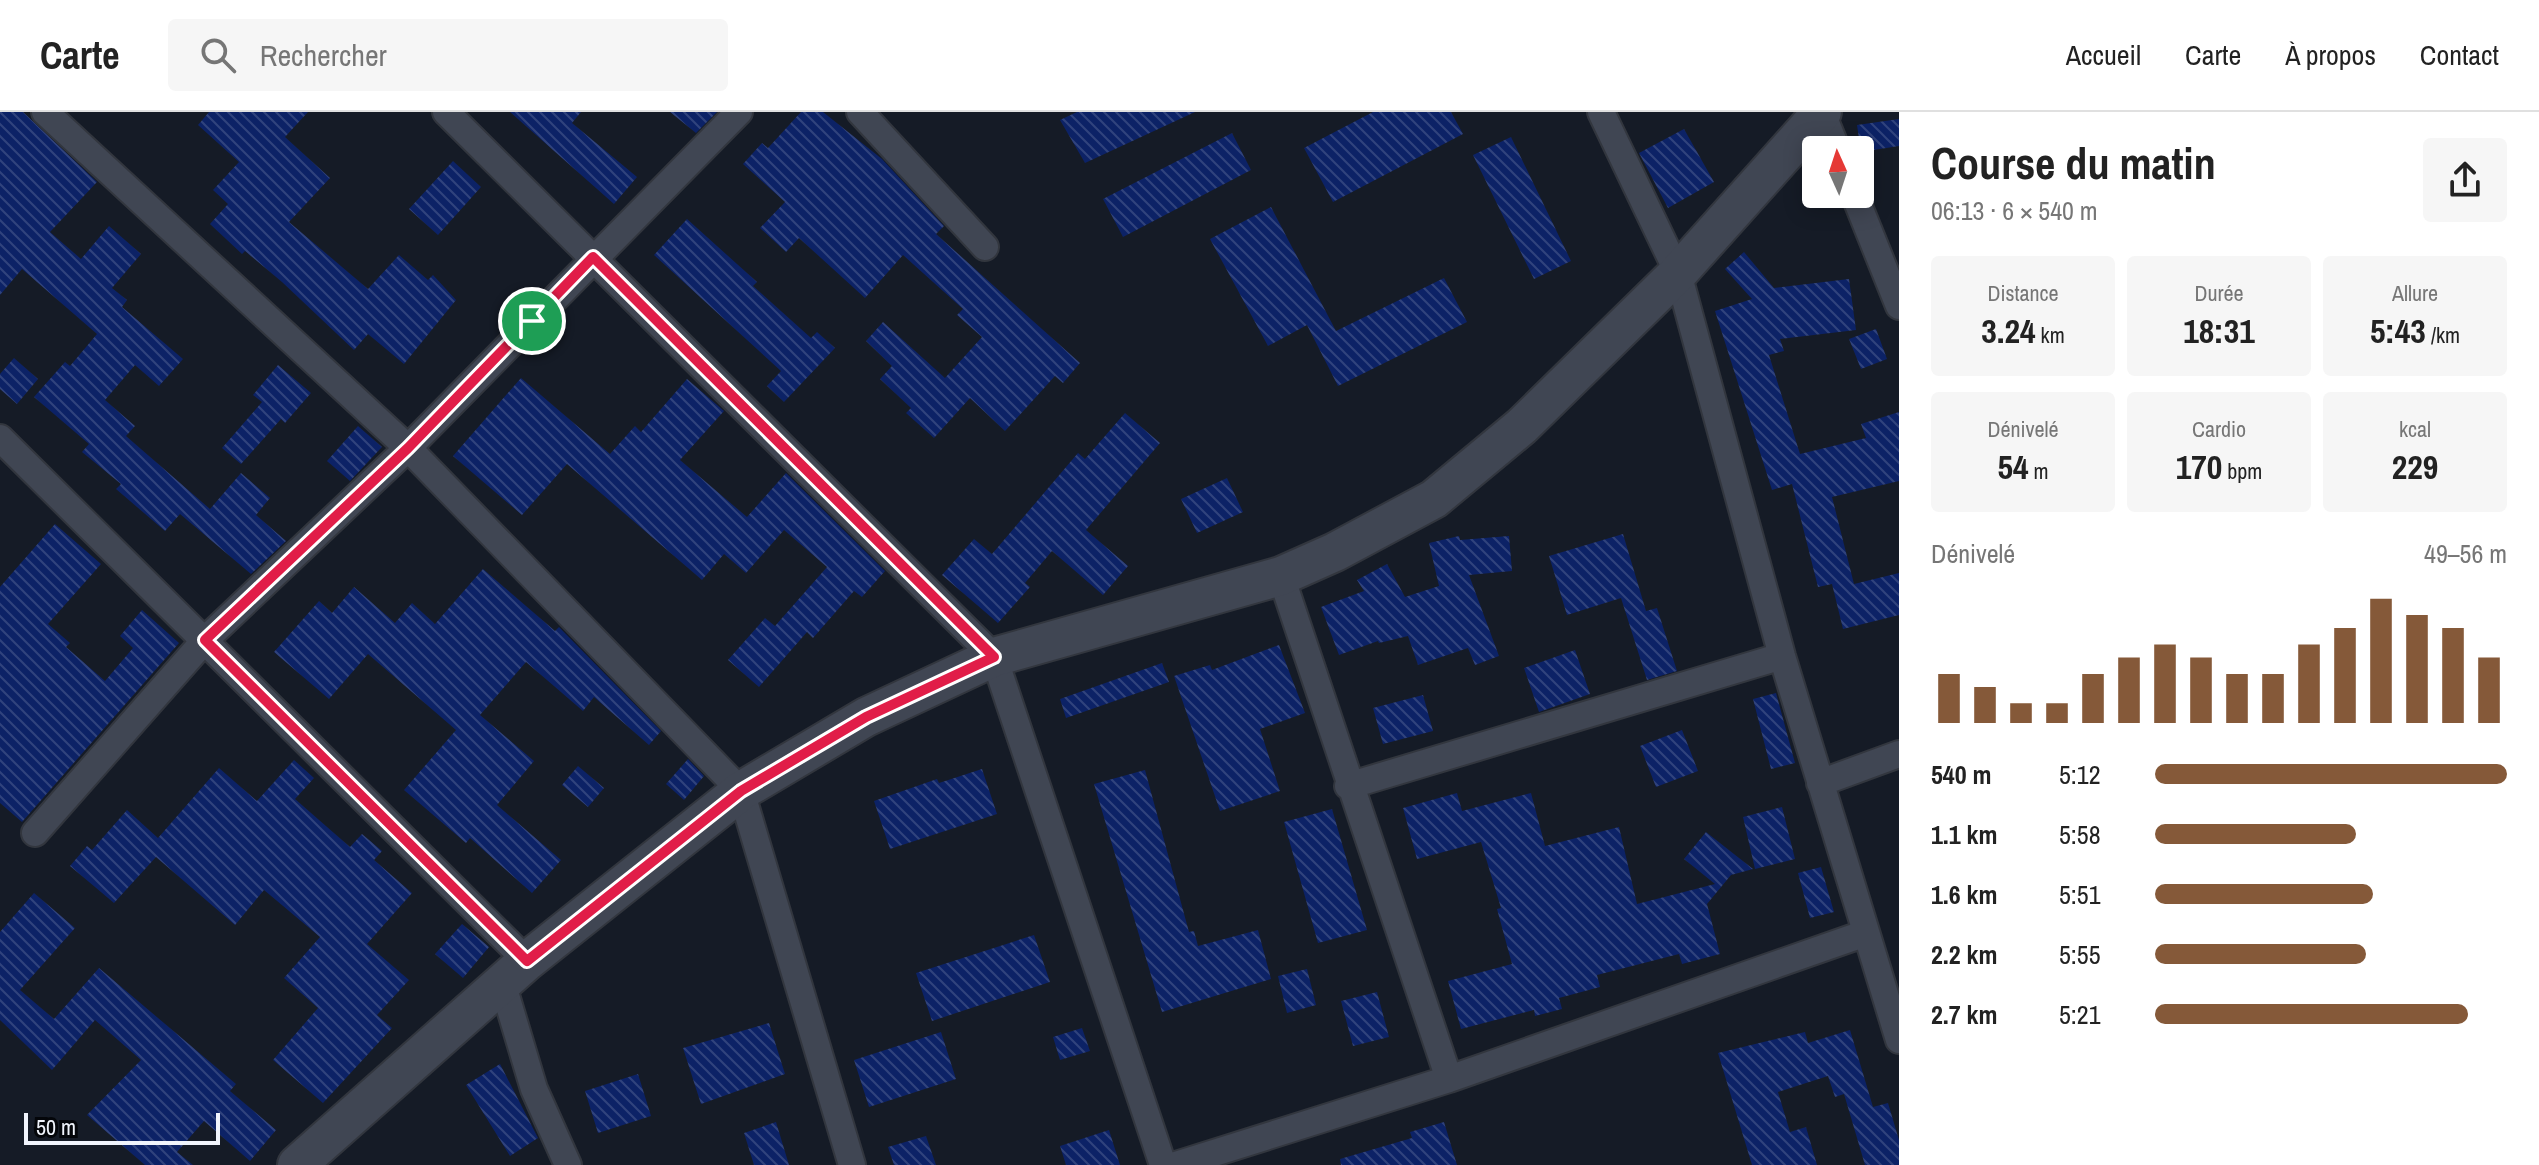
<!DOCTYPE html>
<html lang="fr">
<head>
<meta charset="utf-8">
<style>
	body { margin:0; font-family:"Archivo Narrow",sans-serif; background:#f6f6f6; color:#222; height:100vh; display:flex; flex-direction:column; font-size:30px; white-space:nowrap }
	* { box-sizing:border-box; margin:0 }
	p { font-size:26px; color:#767676 }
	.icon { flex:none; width:44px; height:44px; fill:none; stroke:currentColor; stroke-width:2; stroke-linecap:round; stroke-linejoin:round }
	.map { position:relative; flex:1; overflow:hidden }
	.sheet { display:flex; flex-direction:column; background:#fff; width:640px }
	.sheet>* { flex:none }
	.needle { width:52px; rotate:357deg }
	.controls { position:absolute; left:1802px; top:24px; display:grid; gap:16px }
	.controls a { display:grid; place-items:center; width:72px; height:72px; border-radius:8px; background:#fff; box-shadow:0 4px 20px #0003; font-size:40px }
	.scale { position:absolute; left:24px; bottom:20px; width:196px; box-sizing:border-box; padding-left:8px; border:4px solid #f0f4fc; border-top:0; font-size:22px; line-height:28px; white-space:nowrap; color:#f0f4fc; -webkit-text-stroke:6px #04060a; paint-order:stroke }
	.pin { position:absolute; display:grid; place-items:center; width:68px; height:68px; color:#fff; margin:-34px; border:4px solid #fff; border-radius:50%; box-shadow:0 2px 8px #0007 }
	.round { display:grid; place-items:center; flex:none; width:84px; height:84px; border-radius:8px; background:#f6f6f6 }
	.summary { display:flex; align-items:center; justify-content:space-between; height:136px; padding:0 32px }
	h1 { font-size:44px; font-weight:800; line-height:60px }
	.metrics { display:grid; grid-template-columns:repeat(3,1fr); gap:12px; height:136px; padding:8px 32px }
	.metrics div { display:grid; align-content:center; border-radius:8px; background:#f6f6f6; text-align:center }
	.metrics b { font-size:34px; font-weight:800 }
	.metrics small { font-size:22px; font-weight:400 }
	.metrics p { font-size:22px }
	.chart { height:224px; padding:16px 32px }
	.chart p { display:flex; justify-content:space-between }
	.chart svg { width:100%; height:144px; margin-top:8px; stroke:#855939; stroke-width:6 }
	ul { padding:0 32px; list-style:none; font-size:26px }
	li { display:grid; grid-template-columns:128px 96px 1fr; align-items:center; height:60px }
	li i { height:20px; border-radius:10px; background:#855939 }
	header { display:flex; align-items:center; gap:48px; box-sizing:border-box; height:112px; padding:0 40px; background:#fff; border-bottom:2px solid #e0e0e0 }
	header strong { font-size:38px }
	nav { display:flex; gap:44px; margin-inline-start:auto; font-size:28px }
	.search { width:560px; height:72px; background:#f6f6f6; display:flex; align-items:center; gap:20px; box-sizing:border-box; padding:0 28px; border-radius:8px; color:#767676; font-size:30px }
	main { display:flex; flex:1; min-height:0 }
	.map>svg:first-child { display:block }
	.building { fill:url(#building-back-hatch) }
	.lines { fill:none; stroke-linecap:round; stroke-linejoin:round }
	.street-casing { stroke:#32363e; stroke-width:30 }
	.secondary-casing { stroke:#32363e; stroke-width:42 }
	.street { stroke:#404653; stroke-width:26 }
	.secondary { stroke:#404653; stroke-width:38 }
	.route-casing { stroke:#fff; stroke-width:16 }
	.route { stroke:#e11d48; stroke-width:10 }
</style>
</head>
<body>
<header>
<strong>Carte</strong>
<div class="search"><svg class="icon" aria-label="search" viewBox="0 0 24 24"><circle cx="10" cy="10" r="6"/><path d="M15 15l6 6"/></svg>Rechercher</div>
<nav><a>Accueil</a><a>Carte</a><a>À propos</a><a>Contact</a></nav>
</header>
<main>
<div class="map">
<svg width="1899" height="1053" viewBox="0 0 1899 1053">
	<defs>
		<pattern id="building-back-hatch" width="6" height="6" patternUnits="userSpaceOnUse" patternTransform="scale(2)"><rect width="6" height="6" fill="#0c2266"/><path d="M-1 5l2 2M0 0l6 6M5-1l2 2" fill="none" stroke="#30437d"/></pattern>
	</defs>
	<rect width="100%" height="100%" fill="#151b26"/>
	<path class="building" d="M0 0H23L97 70 50 120 81 147 109 114 141 142 112 176 127 188 122 195 183 247 159 274 135 253 105 288 135 314 126 324 210 397 241 361 270 386 256 403 286 429 251 462 180 402 165 419 116 377 121 372 82 340 89 332 34 285 65 250 70 254 97 222 22 157 0 183Z
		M209 0H308L285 25 330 66 289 110 368 177 399 143 428 168 433 163 456 188 404 252 368 222 354 238 282 170 245 139 242 142 210 112 228 92 213 78 239 50 198 13Z
		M510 0H581L572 11 637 65 614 92Z
		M670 0H717L696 21Z
		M801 0H823L882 47 944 114 936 122 1080 251 1063 271 1055 264 1005 319 970 286 934 326 906 301 911 296 880 267 892 254 866 229 883 210 945 266 982 225 957 203 963 197 903 143 865 186 799 126 786 140 760 116 785 90 743 52 762 31 768 36Z
		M1077 0H1195L1085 51 1060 8Z
		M1373 0H1451L1463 22 1333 90 1304 36Z
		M1899 7V34L1861 40 1857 13Z
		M1684 17 1714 70 1668 96 1639 41Z
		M1232 21 1251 58 1123 125 1103 87Z
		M1511 25 1571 149 1534 167 1473 43Z
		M453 49 481 75 438 123 409 97Z
		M1271 95 1336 219 1444 166 1467 210 1338 274 1307 213 1268 234 1210 127Z
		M687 107 757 170 753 174 811 226 817 220 835 236 784 290 767 274 781 259 654 143Z
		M1744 140 1774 176 1849 167 1856 218 1780 227 1784 239 1769 243 1800 342 1866 326 1861 312 1899 300V369L1832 385 1854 472 1899 461V503L1843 517 1832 472 1818 475 1792 372 1772 378 1715 199 1752 187 1725 157Z
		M1876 217 1887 247 1861 257 1849 227Z
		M14 246 38 267 17 292 0 277V262Z
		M278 253 311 281 285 311 281 307 241 352 222 336 262 290 253 283Z
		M521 266 610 342 635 314 641 320 687 267 724 299 680 348 747 405 786 361 885 459 862 485 854 479 813 526 807 520 759 575 728 548 765 506 775 514 827 455 784 418 746 461 724 442 702 468 567 352 522 403 453 344Z
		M1125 301 1160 331 1086 418 1128 454 1103 483 1052 439 1025 471 1030 475 998 511 942 463 974 427 992 442 1078 341 1085 347Z
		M358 314 382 335 350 369 327 349Z
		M1227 366 1243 400 1197 421 1181 387Z
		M55 412 101 452 48 512 70 531 66 535 105 569 133 536 120 524 142 498 179 531 22 710 0 691V475Z
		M1623 422 1646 499 1657 496 1677 559 1647 568 1621 486 1567 503 1549 444Z
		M1459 424 1460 428 1509 424 1512 459 1469 463 1499 544 1475 553 1468 536 1418 553 1408 524 1379 531 1378 529 1339 543 1321 495 1364 479 1357 468 1387 452 1405 485 1439 474 1429 431Z
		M483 457 555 519 559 515 661 619 649 633 594 585 583 599 526 550 480 603 534 649 497 693 561 748 532 781 470 726 466 731 404 678 456 618 368 542 329 587 274 540 319 489 332 501 354 475 395 511 412 491 435 512Z
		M1279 533 1305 601 1260 617 1280 679 1220 699 1174 564 1210 553 1212 558Z
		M1575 538 1590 582 1539 600 1524 556Z
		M1162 551 1169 570 1066 606 1060 587Z
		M1776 581 1795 651 1771 657 1753 587Z
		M1423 583 1433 619 1383 632 1373 596Z
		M1682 618 1698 659 1656 675 1640 634Z
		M688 647 704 664 684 688 666 672Z
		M294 648 314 666 295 687 350 735 362 722 382 739 374 748 412 781 367 832 409 868 377 903 392 916 323 991 273 948 318 896 284 866 320 825 264 778 235 813 156 745 114 791 70 754 87 734 92 738 127 698 158 726 219 656 257 689Z
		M578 654 604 676 588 695 562 673Z
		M982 657 997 702 890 737 874 689 937 667 939 671Z
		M1145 658 1189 820 1194 819 1198 834 1258 818 1271 867 1162 900 1094 672Z
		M1457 681 1462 699 1531 681 1545 734 1619 715 1637 792 1715 772 1684 747 1706 720 1753 757 1731 763 1707 792 1720 842 1682 852 1679 842 1597 863 1600 875 1559 886 1562 897 1535 904 1534 898 1461 917 1448 869 1512 852 1497 797 1501 796 1481 730 1417 747 1403 696Z
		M1782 695 1795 747 1755 757 1743 705Z
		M1332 697 1367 818 1318 831 1284 710Z
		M1821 755 1834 800 1810 806 1798 761Z
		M34 781 75 816 20 878 54 907 99 856 236 972 230 979 276 1018 250 1049 204 1009 177 1040 193 1053H145L87 1003 141 948 95 908 52 958 0 908V820Z
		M462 812 489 835 463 866 435 842Z
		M1034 823 1050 870 932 909 916 861Z
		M1307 857 1316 893 1287 901 1278 864Z
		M1377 880 1389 925 1353 934 1341 889Z
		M769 911 785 962 701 992 683 936Z
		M1082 916 1090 939 1060 948 1053 925Z
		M1850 918 1873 995 1888 991 1899 1028V1053H1865L1844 982 1835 985 1828 964 1778 980 1790 1020 1806 1015 1817 1053H1752L1718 941 1805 920 1808 931Z
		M941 920 956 967 869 995 854 948Z
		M500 952 538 1026 510 1044 466 973Z
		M638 962 651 1004 598 1021 585 979Z
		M776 1010 789 1053H754L744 1021Z
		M1444 1010 1457 1053H1341L1340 1047 1412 1026 1410 1020Z
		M1109 1018 1120 1053H1066L1060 1034Z
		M926 1024 936 1053H894L888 1035Z"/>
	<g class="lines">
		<g class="street-casing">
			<path id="street" d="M45 0 408 336 741 679 852 1053
				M446 0 994 545 1163 1053
				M860 0 985 135
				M1601 0 1678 161 1782 544 1899 928
				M1822 1 1837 38
				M1854 82 1899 194
				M0 326 527 849
				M1281 464 1449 967
				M1820 671 1899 642
				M1348 674 1782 544
				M35 721 205 528 408 336 739 0
				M502 870 534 977 568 1053
				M1176 1053 1449 967 1866 821"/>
		</g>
		<g class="secondary-casing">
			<path id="secondary" d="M297 1053 527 849 741 679 866 605 994 545 1281 464 1335 440 1434 387 1522 314 1678 161 1822 0"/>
		</g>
		<use href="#street" class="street"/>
		<use href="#secondary" class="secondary"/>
	</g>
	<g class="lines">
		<g class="route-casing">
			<path id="route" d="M593 145 994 545 866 605 741 679 527 849 205 528 408 336Z"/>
		</g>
		<use href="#route" class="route"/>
	</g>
</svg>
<div class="controls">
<a><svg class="needle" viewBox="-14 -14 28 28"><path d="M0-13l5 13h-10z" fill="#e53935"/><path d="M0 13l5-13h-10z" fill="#767676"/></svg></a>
</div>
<div class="scale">50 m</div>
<div class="pin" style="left:532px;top:209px;background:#1e9e55"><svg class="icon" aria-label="arrive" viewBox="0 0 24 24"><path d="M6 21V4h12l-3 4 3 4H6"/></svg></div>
</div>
<section class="sheet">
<div class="summary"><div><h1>Course du matin</h1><p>06:13 · 6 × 540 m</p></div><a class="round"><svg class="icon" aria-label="share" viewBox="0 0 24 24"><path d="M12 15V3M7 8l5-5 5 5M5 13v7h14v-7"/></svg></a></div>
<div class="metrics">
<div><p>Distance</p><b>3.24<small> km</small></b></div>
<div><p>Durée</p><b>18:31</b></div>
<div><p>Allure</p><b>5:43<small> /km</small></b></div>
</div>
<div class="metrics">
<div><p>Dénivelé</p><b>54<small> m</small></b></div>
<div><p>Cardio</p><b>170<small> bpm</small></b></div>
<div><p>kcal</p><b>229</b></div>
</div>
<div class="chart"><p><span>Dénivelé</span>49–56 m</p>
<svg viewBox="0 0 160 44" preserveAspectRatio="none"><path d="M5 44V29M15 44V33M25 44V38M35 44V38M45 44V29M55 44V24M65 44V20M75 44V24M85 44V29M95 44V29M105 44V20M115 44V15M125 44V6M135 44V11M145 44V15M155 44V24"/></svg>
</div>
<ul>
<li><b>540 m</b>5:12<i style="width:100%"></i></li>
<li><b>1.1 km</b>5:58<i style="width:57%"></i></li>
<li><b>1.6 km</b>5:51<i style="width:62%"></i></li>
<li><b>2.2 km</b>5:55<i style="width:60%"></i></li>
<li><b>2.7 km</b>5:21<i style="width:89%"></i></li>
</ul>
</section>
</main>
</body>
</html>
